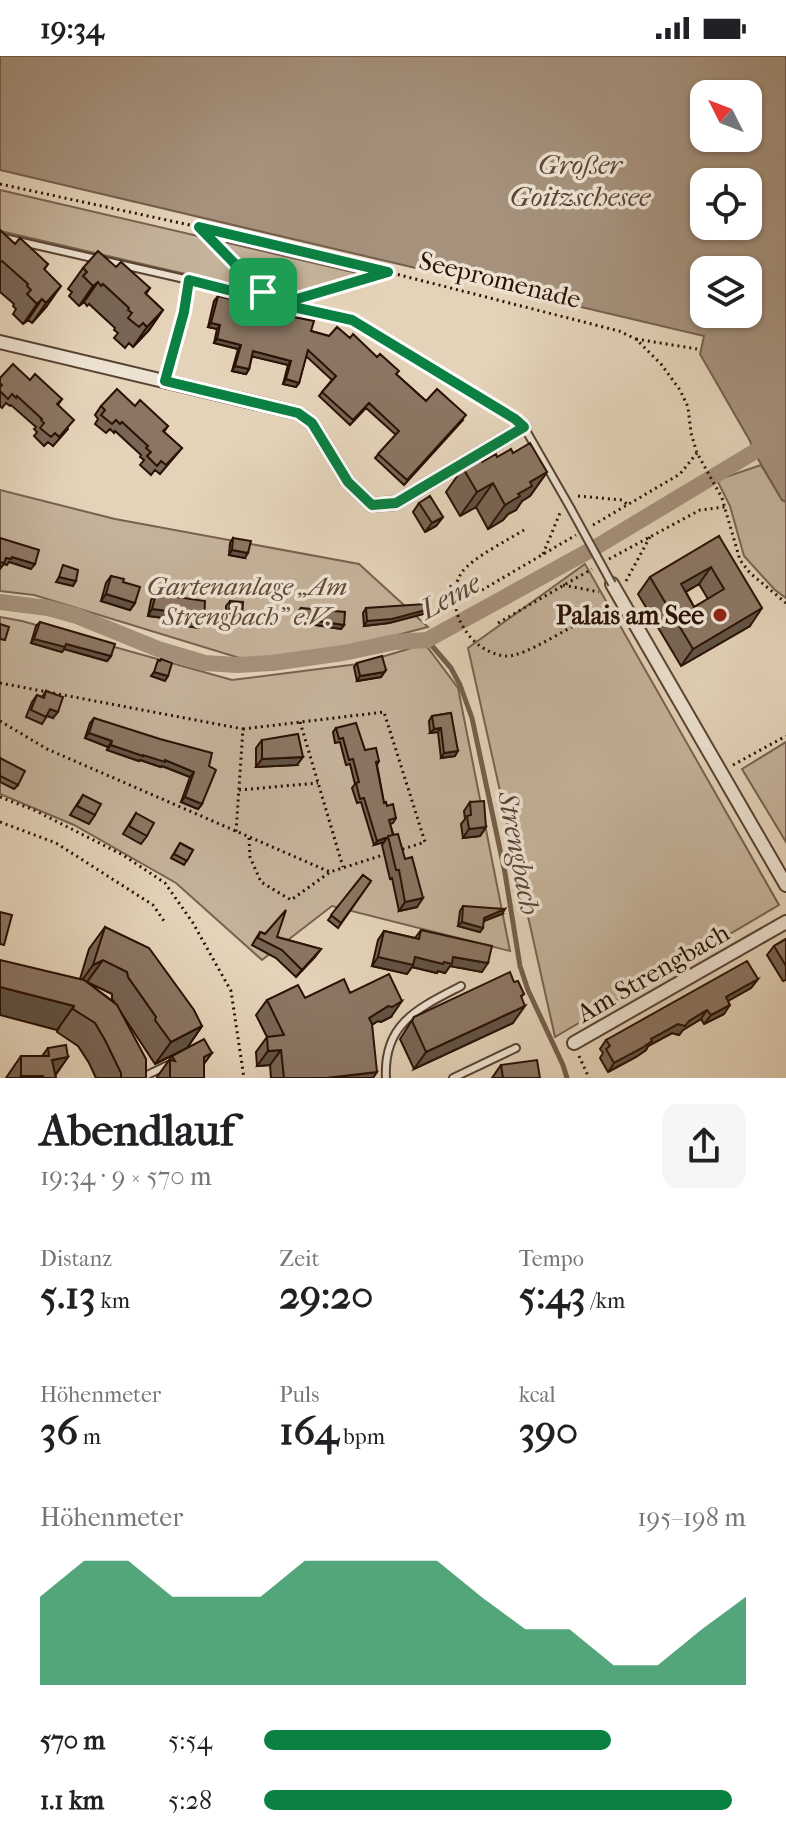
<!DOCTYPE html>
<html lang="de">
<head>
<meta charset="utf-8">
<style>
	body { margin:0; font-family:"IM FELL French Canon",serif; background:#f6f6f6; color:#202124; height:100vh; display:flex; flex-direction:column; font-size:30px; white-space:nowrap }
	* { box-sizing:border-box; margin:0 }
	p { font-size:26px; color:#757577 }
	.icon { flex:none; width:44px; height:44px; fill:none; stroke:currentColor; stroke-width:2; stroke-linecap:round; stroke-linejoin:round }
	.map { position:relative; height:1022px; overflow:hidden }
	.details { display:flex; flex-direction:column; background:#fff; flex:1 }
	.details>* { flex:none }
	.needle { width:52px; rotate:312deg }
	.tools { position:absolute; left:690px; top:24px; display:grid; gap:16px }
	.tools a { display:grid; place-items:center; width:72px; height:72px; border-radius:16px; background:#fff; box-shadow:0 2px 6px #0004; font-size:40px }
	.pin { position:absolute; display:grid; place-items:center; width:68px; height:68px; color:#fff; margin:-34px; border-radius:16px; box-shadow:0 4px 12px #0006 }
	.round { display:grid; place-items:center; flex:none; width:84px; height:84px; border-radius:16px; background:#f6f6f6 }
	.overview { display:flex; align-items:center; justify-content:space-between; height:136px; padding:0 40px }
	h1 { font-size:44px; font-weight:700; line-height:60px }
	.figures { display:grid; grid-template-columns:repeat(3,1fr); gap:12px; height:136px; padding:8px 40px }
	.figures div { display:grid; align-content:center }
	.figures b { font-size:40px; font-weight:700 }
	.figures small { font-size:22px; font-weight:400 }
	.figures p { font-size:22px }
	.chart { height:224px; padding:16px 40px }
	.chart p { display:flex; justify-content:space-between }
	.chart svg { width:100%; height:144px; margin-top:8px; fill:#0b8043; opacity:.7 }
	ul { padding:0 40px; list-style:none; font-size:26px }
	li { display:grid; grid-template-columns:128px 96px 1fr; align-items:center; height:60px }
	li i { height:20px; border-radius:10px; background:#0b8043 }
	.status { display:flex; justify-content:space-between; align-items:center; height:56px; padding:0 40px; background:#fff; direction:ltr }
	.status svg { height:22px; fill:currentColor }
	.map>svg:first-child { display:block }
	.green { fill:#c4b29a; stroke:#776250; stroke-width:2 }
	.water { fill:#a5917c; stroke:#745e4c; stroke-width:2; fill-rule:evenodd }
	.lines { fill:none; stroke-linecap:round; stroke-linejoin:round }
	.stream { stroke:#745e4c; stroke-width:5 }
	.canal { stroke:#a5917c; stroke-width:16 }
	.service-casing { stroke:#584232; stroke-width:10 }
	.minor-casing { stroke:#584232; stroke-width:16 }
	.path { stroke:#2a1105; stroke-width:3; stroke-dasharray:2 4; stroke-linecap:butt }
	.service { stroke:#ede2d2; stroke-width:6 }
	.minor { stroke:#ede2d2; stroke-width:12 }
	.service-bridge-casing { stroke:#584232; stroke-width:10; stroke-linecap:butt }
	.service-bridge { stroke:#ede2d2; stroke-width:6 }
	.wall { fill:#786555; stroke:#2a1105; stroke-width:2; fill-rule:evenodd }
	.shaded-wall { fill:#615345; stroke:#2a1105; stroke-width:2 }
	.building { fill:#8b7663; stroke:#2a1105; stroke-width:2; fill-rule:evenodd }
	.route-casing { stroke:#fff; stroke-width:16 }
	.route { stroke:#0b8043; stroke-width:10 }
	.poi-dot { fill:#8f2418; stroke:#ede2d2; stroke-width:3 }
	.labels { text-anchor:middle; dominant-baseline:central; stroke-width:7; stroke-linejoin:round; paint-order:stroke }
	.street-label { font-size:26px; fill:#2a1105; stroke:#ede2d2 }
	.park-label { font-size:26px; font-style:italic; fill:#604939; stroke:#ede2d2 }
	.poi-label { font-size:26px; font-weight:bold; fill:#2a1105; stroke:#ede2d2; text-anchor:end }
	.water-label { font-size:28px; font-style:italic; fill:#5b4435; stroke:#ede2d2 }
</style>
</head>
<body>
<div class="status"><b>19:34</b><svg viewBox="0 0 49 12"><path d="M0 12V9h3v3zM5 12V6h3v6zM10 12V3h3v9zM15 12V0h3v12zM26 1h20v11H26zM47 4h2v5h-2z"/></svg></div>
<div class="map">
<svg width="786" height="1022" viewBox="0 0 786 1022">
	<rect width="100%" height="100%" fill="#e4d3b9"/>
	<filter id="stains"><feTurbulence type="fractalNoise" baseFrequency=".0025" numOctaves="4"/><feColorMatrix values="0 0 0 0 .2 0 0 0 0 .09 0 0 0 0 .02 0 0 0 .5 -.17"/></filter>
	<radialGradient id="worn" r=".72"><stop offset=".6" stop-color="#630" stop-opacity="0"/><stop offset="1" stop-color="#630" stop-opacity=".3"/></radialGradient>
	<path class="green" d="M0 134 374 221 299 243 263 236 0 175Z
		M761 409 782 444 786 446V542L775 534 744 500 730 450 717 424Z
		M0 434 115 463 359 508 428 571 359 589 246 604 34 539 0 535Z
		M585 508 779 849 555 981 468 592Z
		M0 561 22 565 232 624 358 608 425 588 458 632 510 895 332 850 262 904 176 827 74 769 0 738Z
		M786 686V786L742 713Z"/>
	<path class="water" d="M0 0H786V446L782 444 754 396 750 385 700 298 704 280 0 114ZM704 38H748V82H704ZM704 126H748V170H704ZM704 214H748V258H704Z"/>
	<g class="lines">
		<path class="stream" d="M427 584 451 612 460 629 472 662 505 817 520 910 528 934 563 1009 567 1022"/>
		<path class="canal" d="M0 546 48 552 77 560 158 593 205 607 237 609 272 607 343 597 395 586 427 584 596 491 754 396"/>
		<g class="service-casing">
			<path id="service" d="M0 181 189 224 280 248 352 264 515 363 524 371 571 453
				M165 325 184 256
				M143 1021 168 1009
				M386 1022C383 967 419 952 461 930
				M453 1022 516 992"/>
		</g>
		<g class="minor-casing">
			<path id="minor" d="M0 286 298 357 312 367 348 426 372 449 396 447 524 371
				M612 528 786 829
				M574 987 786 866"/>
		</g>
		<path class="path" d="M0 128 199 171 388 216 619 275 636 283 661 308 680 334 688 351 691 377 697 397 722 442 740 504 750 517 786 547
			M201 173 257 231
			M304 241 385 217
			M636 283 697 293
			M578 440 622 444 628 449
			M593 469 680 418 697 397
			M524 474C508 484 472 502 462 516 441 548 468 596 505 600 525 602 573 567 595 560 600 558 607 557 613 556
			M543 498 560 457
			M609 503 700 454 725 451
			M626 525 651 479
			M563 529 599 536
			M482 534 576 479
			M498 567 592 513
			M0 627 243 673 236 776
			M0 665 47 693 330 816
			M300 666 343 811
			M243 673 384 656 425 786 400 794
			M733 709 786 680
			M239 734 318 727
			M0 741 34 754 123 799 165 827 193 867 231 935 244 1022
			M0 766 56 787 153 849 164 865
			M249 782 250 801 261 826 291 844 330 816 386 798
			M579 1000 589 1022"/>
		<use href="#service" class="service"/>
		<use href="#minor" class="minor"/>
		<g class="service-bridge-casing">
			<path id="service-bridge" d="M571 453 612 528"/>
		</g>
		<use href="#service-bridge" class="service-bridge"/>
	</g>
	<path class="wall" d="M0 174 15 188 48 208 44 214 47 250 32 267 28 264 23 268 13 258 16 253 13 250 14 248 0 236Z
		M116 211 150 232 146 238 163 254 149 274 133 291 129 287 125 292 114 282 118 277 114 274 115 272 89 248 87 250 84 246 79 250 69 240 72 236 68 233 83 212Z
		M218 240 311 275 329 280 350 282 396 318 426 345 463 364 404 429 375 402 396 379 366 352 350 369 319 340 332 324 306 300 299 327 296 331 283 328 288 309 252 300 249 313 246 318 232 315 238 293 214 287 217 273 208 271 214 245Z
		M0 322 30 324 62 343 58 349 68 373 53 390 48 386 44 390 34 380 37 376 34 373 36 371 11 349 10 350 6 347 2 352 0 350Z
		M101 350H135L168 370 164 376 182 392 160 418 155 414 151 419 140 409 144 404 140 401 141 399 115 375 114 377 110 373 106 377 95 368 98 363 95 359Z
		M513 397 547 416 530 440 522 445 516 454 508 458 503 464 488 473 476 451 460 460 446 436 463 412Z
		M419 447 443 461 436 470 425 476 413 456Z
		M719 480 750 570 681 610 638 538 650 521ZM699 528 708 543 694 551 686 536Z
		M233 482 245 502 229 499 230 487Z
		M111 520 123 526 135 547 130 554 101 545 106 527Z
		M156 538 204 565 199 572 186 570 187 565 148 560 151 544Z
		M230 545 242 560 239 565 226 564V550Z
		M301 552 344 569 341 573 296 566 298 556Z
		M366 552 423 558 389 567 364 570 363 557Z
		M40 566 111 600 107 605 64 593 62 596 31 587 36 570Z
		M357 607 386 614 381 621 357 625 354 611Z
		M46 635 53 662 47 660 42 668 26 661 32 646 37 639 42 641Z
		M451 657 455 700 441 702 438 676 430 677 429 665 432 660Z
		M94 662 209 710 202 748 198 753 181 746 190 721 162 710 161 711 140 704 139 705 107 694 108 691 85 682 90 667Z
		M336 672 379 705 377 709 384 747 396 762 393 767 390 768 417 851 399 855 392 822 390 823 382 789 384 786 374 789 361 746 357 747 352 732 355 728 350 708 346 709 340 686 335 687 333 676Z
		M262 684 297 709 256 711V692Z
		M0 702 18 729 14 733 0 726Z
		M83 739 95 759 89 768 70 759Z
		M470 746 486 771 480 780 463 782 461 768 465 763 464 755Z
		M136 757 147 780 141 788 123 778Z
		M180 787 193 794 184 809 171 802Z
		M363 819 371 825 338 872 328 864Z
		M463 850 502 858 484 865 480 876 458 870 460 855Z
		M105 871 202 970 187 992 155 1008 120 955 146 1022H96L89 1007 78 990 57 976 80 923 89 893ZM87 926 112 938V943L115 947Z
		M421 874 482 916 450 910 445 917 438 915 437 917 412 911 407 918 372 910 378 884 384 875 415 882Z
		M260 876 277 881 321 893 296 921 276 902 252 889Z
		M786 883V924L783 925 767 899 774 890Z
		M758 923 751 932 728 945 724 958 704 968 701 963 683 974 679 979 672 977 648 990 646 994 636 1001 608 1016 600 1002 603 997 600 993 606 984Z
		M514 926 524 938 521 941 513 967 414 1013 400 983 414 961Z
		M350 937 391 961 381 966 378 965 372 969 373 1022H271L270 1009 257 1010 256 996 267 981 256 959 267 944 305 942Z
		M48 992 68 1001 55 1020 56 1022H20L21 1020 20 1022H6L21 1000H42Z
		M212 997 204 1008V1022H157V1021L172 1000Z
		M501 1009 540 1022H492Z"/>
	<path class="shaded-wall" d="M98 226 84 246 79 250 93 230Z
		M61 230 47 250 32 267 46 247Z
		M42 243 28 264 23 268 37 248Z
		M163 254 149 274 133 291 147 271Z
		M211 267 220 269 217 273 208 271Z
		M217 283 241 289 238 293 214 287Z
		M253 295 291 305 288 309 250 300Z
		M235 310 249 313 246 318 232 315Z
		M286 323 299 327 296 331 283 328Z
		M547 416 530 440 522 445 516 454 508 458 503 464 488 473 505 449 530 426Z
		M493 427 476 451 460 460 477 436Z
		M443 461 436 470 425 476 432 467Z
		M232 494 248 497 245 502 229 499Z
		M12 501 35 508 31 513 9 506 7 509 4 508 0 513V506L6 502Z
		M711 511 699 528 669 545 681 528Z
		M59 521 76 525 73 530 56 526Z
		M106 538 135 547 130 554 101 545Z
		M762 552 750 570 681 610 693 593Z
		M152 553 192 558 187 565 148 560Z
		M426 554 423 558 389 567 364 570 367 565Z
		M229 559 242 560 239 565 226 564Z
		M299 562 344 569 341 573 296 566Z
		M191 563 204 565 199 572 186 570Z
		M34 583 66 588 111 600 107 605 64 593 62 596 31 587Z
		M154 616 168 620 165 625 151 620Z
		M384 616 381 621 357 625 360 620Z
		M50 653 58 656 53 662 45 659Z
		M441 672 438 676 430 677 434 673Z
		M89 677 112 685 108 691 85 682Z
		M111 689 165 704 194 716 190 721 162 710 161 711 140 704 139 705 107 694Z
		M458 695 455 700 441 702 444 697Z
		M303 701 297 709 256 711 262 703Z
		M185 741 202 748 198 753 181 746Z
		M486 771 480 780 463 782 469 773Z
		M387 782 384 786 374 789 377 785Z
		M423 842 417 851 399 855 405 846Z
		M505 853 502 858 481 866 484 862Z
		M462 866 483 872 480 876 458 870Z
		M321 893 315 901 296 921 302 914Z
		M378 901H453L488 907 482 916 450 910 445 917 438 915 437 917 412 911 407 918 372 910Z
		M103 904 87 926 77 931 93 909Z
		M758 923 751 932 719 950 726 941Z
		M0 931 74 950 57 974 0 959Z
		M402 945 391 961 381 966 378 965 358 977 369 962 388 950Z
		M730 949 724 958 704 968 711 959Z
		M525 950 513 967 414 1013 426 996Z
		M707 954 701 963 683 974 679 979 672 977 648 990 646 994 636 1001 608 1016 614 1007 651 983 678 968 689 965Z
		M202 970 187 992 155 1008 171 986Z
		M281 994 270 1009 257 1010 268 995Z
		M68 1001 53 1022 43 1020 42 1022H20L21 1020 52 1004Z
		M377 1016 373 1022H326Z"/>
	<path class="building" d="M0 174 15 188 20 182 48 208 44 213 61 230 46 247 42 243 37 248 27 238 31 234 27 230 28 228 2 205 0 206Z
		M98 195 116 211 121 206 150 232 145 237 163 254 147 271 143 267 139 271 128 262 132 257 128 254 129 252 103 228 101 230 98 226 93 230 83 220 87 216 83 212Z
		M218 240 254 249 253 253 314 265 311 275 329 280 337 271 350 282 353 278 377 301 380 298 399 315 396 318 426 345 437 333 466 359 407 424 378 398 399 375 369 347 353 364 322 336 336 320 308 294 299 327 286 323 291 305 253 295 249 313 235 310 241 289 217 283 220 269 211 267Z
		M13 308 30 324 35 318 62 343 57 348 74 364 59 381 55 377 51 381 40 372 44 367 41 364 42 363 17 340 16 342 12 338 8 343 0 335V331L2 329 0 327V322Z
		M117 333 135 350 140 344 168 370 163 375 182 392 166 409 161 405 157 410 147 400 151 396 146 392 148 390 122 366 120 368 116 364 112 368 101 359 105 354 101 350Z
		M530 387 547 416 530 426 532 430 518 438 520 440 505 449 493 427 477 436 463 412 479 403 482 406 496 398 497 401 511 393 513 397Z
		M430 440 443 461 432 467 419 447Z
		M719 480 762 552 693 593 650 521ZM711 511 724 533 694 551 681 528Z
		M0 482 39 494 35 508 12 501 11 503 6 502 4 507 0 506Z
		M233 482 251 485 248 497 232 494Z
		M63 509 78 514 76 525 59 521Z
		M111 520 124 523 123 526 140 531 135 547 106 538Z
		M156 538 205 545 204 565 191 563 192 558 152 553Z
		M230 545 243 546 242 560 229 559Z
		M425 548 426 554 392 563 367 565 366 552Z
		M301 552 345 556 344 569 299 562Z
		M40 566 115 588 111 600 66 588 65 591 34 583Z
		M0 568 9 571 5 584 0 583Z
		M382 600 386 614 384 616 360 620 357 607Z
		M161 603 172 607 168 620 154 616 158 604 160 605Z
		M46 635 63 641 58 656 50 653 46 661 31 654 37 639 44 642Z
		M451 657 458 695 444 697 441 672 434 673 432 660Z
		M94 662 160 683 212 697 209 710 216 714 202 748 185 741 194 716 165 704V706L143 699V700L111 689 112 685 89 677Z
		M356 667 365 694 376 692 379 705 376 706 384 747 386 746 387 750 393 748 396 762 389 764 393 779 377 785 364 742 360 743 356 727 359 726 353 703 349 704 343 682 339 683 336 672Z
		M298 678 303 701 262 703V684Z
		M0 702 25 715 18 729 0 720Z
		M83 739 101 748 95 759 77 750Z
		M484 745 486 771 469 773 467 760 471 759 470 746Z
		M136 757 154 767 147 780 129 770Z
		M398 778 405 803 412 801 423 842 405 846 399 814H396L388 780Z
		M180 787 193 794 187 805 174 798Z
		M363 819 371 825 341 867 331 859Z
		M463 850 505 853 484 862 483 872 462 866Z
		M286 854 277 881 321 893 302 914 282 894 258 882 260 876 265 878Z
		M0 856 12 859 4 889 0 888Z
		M105 871 149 892 194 954 202 970 171 986 155 964 156 961 128 921 127 916 103 904 93 909Z
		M421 874 492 890 488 907 453 901 452 908 444 906 443 908 415 901 413 909 378 901 384 875 419 883Z
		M786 883V910L774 890Z
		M0 904 84 924 117 949 146 1003V1022H121V1017L105 984 95 967 73 953 74 950 0 931Z
		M747 905 758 923 726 941 730 949 711 959 707 954 689 965 685 970 678 968 651 983 652 985 642 992 614 1007 606 993 610 990 606 984Z
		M510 916 514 926 518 925 524 938 521 940 525 950 426 996 412 965 414 961Z
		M389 918 402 945 392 951 388 950 369 962 372 968 377 1016 326 1022H284L281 994 268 995 267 981 284 979 267 944 298 929 305 942 344 923 350 937Z
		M204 983 212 997 204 1001V1022H170V1004L175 1005 172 1000Z
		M66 989 68 1001 52 1004 56 1022H44L43 1020H21V1000H49L48 992Z
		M537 1004 540 1022H503L501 1009Z"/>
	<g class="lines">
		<g class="route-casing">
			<path id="route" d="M199 171 388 216 280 248 352 264 515 363 524 371 396 447 372 449 348 426 312 367 298 357 165 325 184 256 189 224 271 245Z"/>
		</g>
		<use href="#route" class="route"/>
	</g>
	<circle class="poi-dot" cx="720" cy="559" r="8"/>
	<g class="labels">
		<g class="street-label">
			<text transform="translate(500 224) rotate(14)">Seepromenade</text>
			<text transform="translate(653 917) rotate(-30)">Am Strengbach</text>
		</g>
		<g class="park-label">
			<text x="247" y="530">Gartenanlage „Am<tspan x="247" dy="30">Strengbach” e.V.</tspan></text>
		</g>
		<g class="poi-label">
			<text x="704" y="559">Palais am See</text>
		</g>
		<g class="water-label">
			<text x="580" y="108">Großer<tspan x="580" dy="32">Goitzschesee</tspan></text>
			<text transform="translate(450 540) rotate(-29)">Leine</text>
			<text transform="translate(519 797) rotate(79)">Strengbach</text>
		</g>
	</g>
	<rect width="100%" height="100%" filter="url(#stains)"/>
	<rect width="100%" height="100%" fill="url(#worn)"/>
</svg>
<div class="tools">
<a><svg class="needle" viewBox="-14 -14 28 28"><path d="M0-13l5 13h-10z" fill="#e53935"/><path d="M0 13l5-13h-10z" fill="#757577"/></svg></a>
<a><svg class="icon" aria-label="locate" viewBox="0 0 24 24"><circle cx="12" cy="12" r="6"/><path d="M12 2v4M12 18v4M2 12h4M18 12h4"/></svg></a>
<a><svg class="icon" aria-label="layers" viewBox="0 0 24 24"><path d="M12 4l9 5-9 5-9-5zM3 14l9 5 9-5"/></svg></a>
</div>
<div class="pin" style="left:263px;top:236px;background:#1e9e55"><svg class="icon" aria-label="arrive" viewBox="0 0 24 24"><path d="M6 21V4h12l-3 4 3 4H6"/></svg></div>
</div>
<section class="details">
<div class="overview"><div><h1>Abendlauf</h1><p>19:34 · 9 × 570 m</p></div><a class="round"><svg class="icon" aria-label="share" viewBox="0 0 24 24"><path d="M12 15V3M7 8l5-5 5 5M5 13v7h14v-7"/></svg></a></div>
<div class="figures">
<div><p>Distanz</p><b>5.13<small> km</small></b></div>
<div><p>Zeit</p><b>29:20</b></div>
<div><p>Tempo</p><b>5:43<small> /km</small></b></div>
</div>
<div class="figures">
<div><p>Höhenmeter</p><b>36<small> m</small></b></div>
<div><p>Puls</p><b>164<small> bpm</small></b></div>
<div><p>kcal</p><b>390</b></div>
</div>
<div class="chart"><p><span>Höhenmeter</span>195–198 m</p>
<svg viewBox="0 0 160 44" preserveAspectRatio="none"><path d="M0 44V17L10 6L20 6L30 17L40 17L50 17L60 6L70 6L80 6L90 6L100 17L110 27L120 27L130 38L140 38L150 27L160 17V44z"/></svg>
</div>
<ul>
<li><b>570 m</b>5:54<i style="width:72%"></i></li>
<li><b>1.1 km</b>5:28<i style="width:97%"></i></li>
</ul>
</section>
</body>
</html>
